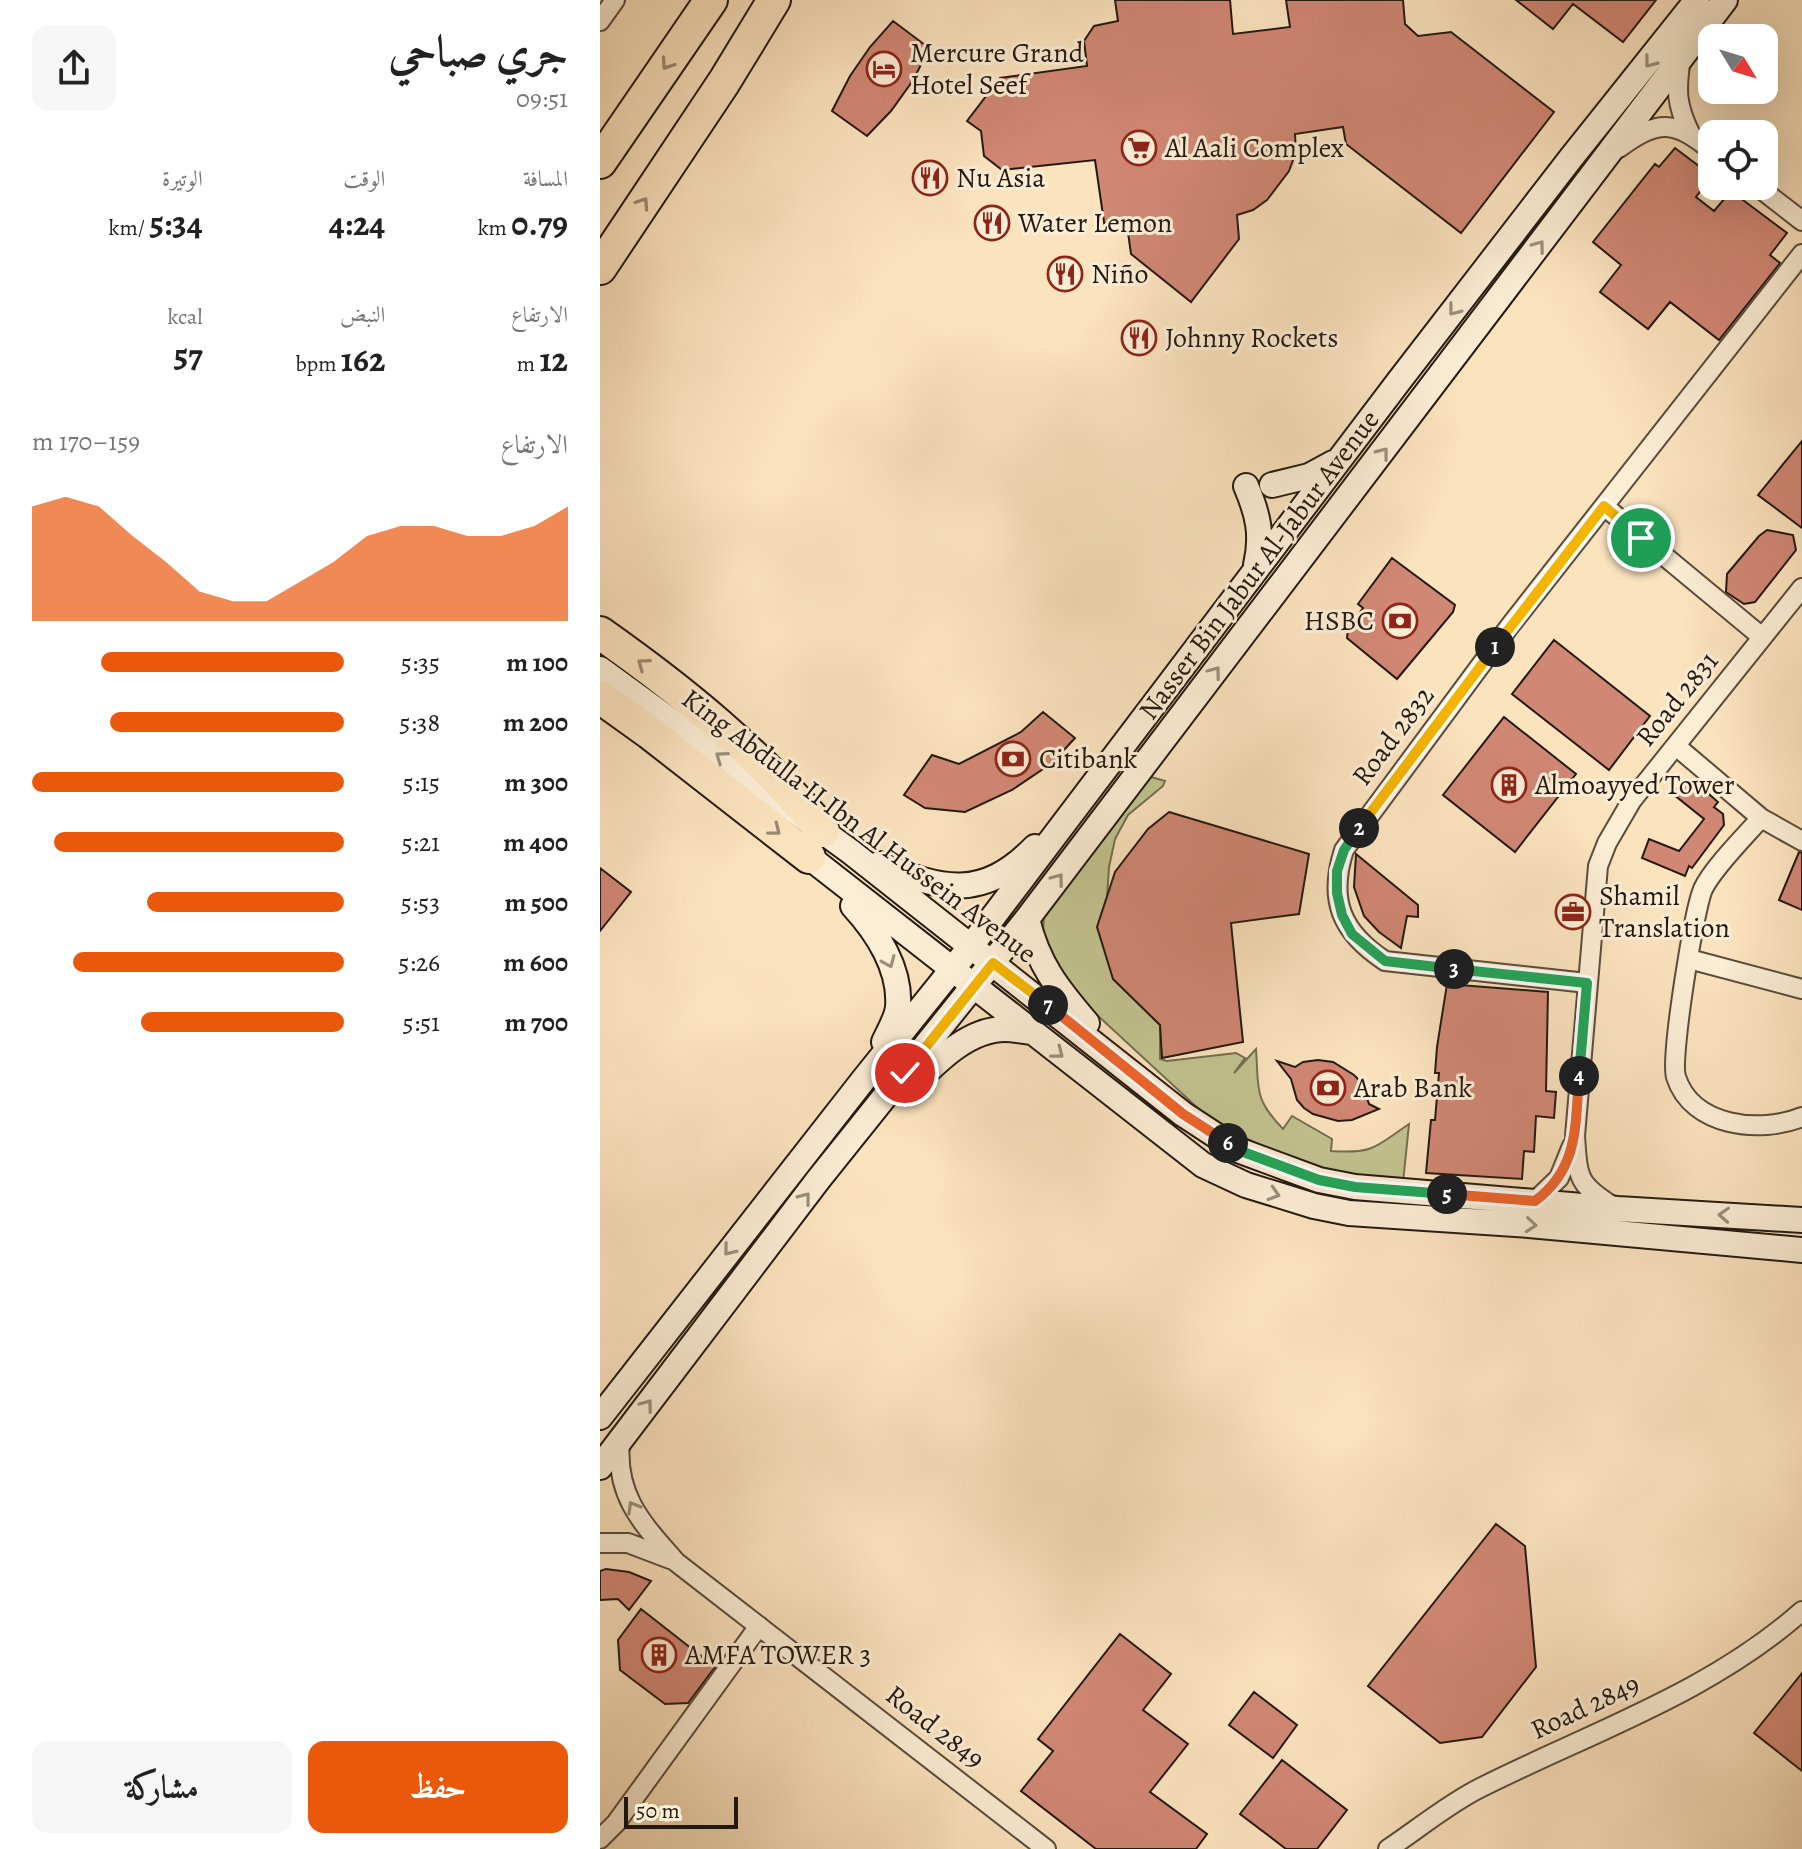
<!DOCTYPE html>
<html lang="ar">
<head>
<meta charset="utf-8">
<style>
	body { margin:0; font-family:Alegreya,Amiri,serif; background:#f6f6f6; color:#222; direction:rtl; height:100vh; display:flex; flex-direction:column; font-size:30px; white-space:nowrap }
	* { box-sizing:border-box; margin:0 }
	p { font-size:26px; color:#767676 }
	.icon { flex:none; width:44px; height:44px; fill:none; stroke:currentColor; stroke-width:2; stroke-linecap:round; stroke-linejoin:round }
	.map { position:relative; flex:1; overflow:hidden; direction:ltr }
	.panel { display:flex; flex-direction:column; background:#fff; width:600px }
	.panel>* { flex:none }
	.needle { width:52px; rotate:128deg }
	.buttons { position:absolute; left:1098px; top:24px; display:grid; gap:16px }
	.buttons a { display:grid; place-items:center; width:80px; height:80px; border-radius:16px; background:#fff; box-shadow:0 8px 32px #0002; font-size:40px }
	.scale { position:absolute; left:24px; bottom:20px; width:114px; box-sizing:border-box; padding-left:8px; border:4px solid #241910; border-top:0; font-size:22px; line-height:28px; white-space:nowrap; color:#241910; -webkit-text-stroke:6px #fcedd5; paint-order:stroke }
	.pin { position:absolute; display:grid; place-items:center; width:68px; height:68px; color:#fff; margin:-34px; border:4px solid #fff; border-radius:50%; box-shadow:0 2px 8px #0007 }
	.km { position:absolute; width:40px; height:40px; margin:-20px; border-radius:50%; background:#222; color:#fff; font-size:22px; line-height:40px; text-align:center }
	.round { display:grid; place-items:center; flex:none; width:84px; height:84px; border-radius:16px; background:#f6f6f6 }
	.headline { display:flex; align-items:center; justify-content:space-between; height:136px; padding:0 32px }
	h1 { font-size:44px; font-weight:700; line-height:60px }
	.figures { display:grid; grid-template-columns:repeat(3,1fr); gap:12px; height:136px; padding:8px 32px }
	.figures div { display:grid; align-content:center }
	.figures b { font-size:34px; font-weight:700 }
	.figures small { font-size:22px; font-weight:400 }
	.figures p { font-size:22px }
	.chart { height:224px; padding:16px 32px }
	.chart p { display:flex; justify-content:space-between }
	.chart svg { width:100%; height:144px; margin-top:8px; fill:#ea580c; opacity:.7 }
	.cta { display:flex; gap:16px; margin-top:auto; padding:16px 32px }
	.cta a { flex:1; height:92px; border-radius:16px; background:#ea580c; color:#fff; font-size:32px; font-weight:700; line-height:92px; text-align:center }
	.cta a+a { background:#f6f6f6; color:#222 }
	ul { padding:0 32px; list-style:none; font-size:26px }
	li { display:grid; grid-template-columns:128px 96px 1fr; align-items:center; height:60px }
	li i { height:20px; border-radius:10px; background:#ea580c }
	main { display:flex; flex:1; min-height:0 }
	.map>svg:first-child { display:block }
	.green { fill:#c2c38f; stroke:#736e50; stroke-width:2 }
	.building { fill:#d08774; stroke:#241910; stroke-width:2 }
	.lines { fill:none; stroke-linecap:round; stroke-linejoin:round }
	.minor-casing { stroke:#5a4c3c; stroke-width:22 }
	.secondary-casing { stroke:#241910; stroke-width:28 }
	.motorway-casing { stroke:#241910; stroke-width:36 }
	.minor { stroke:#fcedd5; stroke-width:18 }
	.secondary { stroke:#fcedd5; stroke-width:24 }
	.motorway { stroke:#fbe3be; stroke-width:32 }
	.oneway { stroke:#9b8e7c }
	.oneway2 { stroke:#9a8870 }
	.split-1-casing { stroke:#fff; stroke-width:16 }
	.split-2-casing { stroke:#fff; stroke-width:16 }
	.split-3-casing { stroke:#fff; stroke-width:16 }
	.split-4-casing { stroke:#fff; stroke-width:16 }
	.split-5-casing { stroke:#fff; stroke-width:16 }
	.split-6-casing { stroke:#fff; stroke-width:16 }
	.split-7-casing { stroke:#fff; stroke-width:16 }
	.split-8-casing { stroke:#fff; stroke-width:16 }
	.split-1 { stroke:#f5b400; stroke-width:10 }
	.split-2 { stroke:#f5b400; stroke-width:10 }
	.split-3 { stroke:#22a559; stroke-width:10 }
	.split-4 { stroke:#22a559; stroke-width:10 }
	.split-5 { stroke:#f0652b; stroke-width:10 }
	.split-6 { stroke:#22a559; stroke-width:10 }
	.split-7 { stroke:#f0652b; stroke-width:10 }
	.split-8 { stroke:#f5b400; stroke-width:10 }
	.labels { text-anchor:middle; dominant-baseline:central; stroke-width:6; stroke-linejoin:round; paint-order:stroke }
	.poi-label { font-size:28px; fill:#241910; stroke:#fcedd5; text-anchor:start }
	.street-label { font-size:28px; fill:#241910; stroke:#fcedd5 }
</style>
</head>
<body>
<main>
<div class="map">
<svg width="1202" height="1849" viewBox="0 0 1202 1849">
	<rect width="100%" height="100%" fill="#fbe3be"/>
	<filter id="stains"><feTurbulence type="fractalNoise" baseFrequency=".0025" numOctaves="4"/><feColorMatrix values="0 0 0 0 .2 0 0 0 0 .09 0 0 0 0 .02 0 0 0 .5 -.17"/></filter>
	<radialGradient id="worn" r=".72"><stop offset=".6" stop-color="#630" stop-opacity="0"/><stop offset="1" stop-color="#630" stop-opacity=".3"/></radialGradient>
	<path class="green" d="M551 777 565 781 563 786 528 815 515 839 509 867 506 914 513 979 560 1025V1059L567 1061 636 1053 645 1058 634 1073 656 1049C659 1088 653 1098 683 1129L692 1116 732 1139 731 1151C774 1154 775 1147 809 1124L803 1183 732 1174 690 1161 636 1133 601 1111 496 1014 467 982 450 957 443 933 444 915Z"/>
	<path class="building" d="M515 0H630L633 34 690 27 686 0H803L805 24 818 36 851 32 954 112 861 233 746 144 743 127 695 134 696 152 689 171 667 200 653 210 637 215 639 239 591 302 531 254 527 225 505 229 495 160 402 170 384 156 381 131 367 121 400 78 487 66 484 41 494 26 518 21Z
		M916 0H1056L1023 42 973 4 953 29Z
		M293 21 329 48 314 79 291 111 267 136 232 111 250 76 270 47Z
		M1075 148 1112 176 1096 197 1114 211 1131 191 1187 233 1170 255 1180 263 1119 340 1070 302 1048 329 1000 292 1021 265 993 242 1055 164 1059 167Z
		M1202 441V528L1158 495Z
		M1167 530 1193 535 1196 550 1155 602 1144 604 1126 592 1127 574 1159 536Z
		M792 558 855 605 853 612 797 679 747 638 748 629 763 608 758 604Z
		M954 640 1050 716 1009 770 912 694Z
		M443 712 475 738 452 763 412 790 365 812 325 808 304 795 332 755 359 764 421 732Z
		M904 717 976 774 915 852 843 795Z
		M1093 780 1118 802 1114 807 1123 814 1124 825 1092 868 1089 866 1085 876 1042 858 1049 839 1079 851 1104 819 1073 794 1083 782Z
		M569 812 709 854 699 914 631 923 643 1042 562 1058 560 1025 513 979 497 927 515 872 548 829Z
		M1199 852 1202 853V910L1179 900Z
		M756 854 818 905V917L807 916 801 948 779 932 764 916 754 887Z
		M0 868 31 892 0 931Z
		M847 984 948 992 946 1091 956 1092 954 1118 936 1116 934 1152 924 1151 922 1179 826 1173 831 1120H835L839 1073H835L837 1047Z
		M718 1060 733 1062 754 1075 762 1083 769 1104 779 1109 752 1120 738 1121 713 1114 704 1108 697 1100 691 1079 677 1061 695 1067 703 1062Z
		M896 1524 925 1546 936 1667 882 1737 840 1743 768 1686Z
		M6 1569 29 1572 51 1581 29 1610 18 1599 0 1600V1571Z
		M41 1609 115 1667 88 1703 65 1704 20 1670 18 1640Z
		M520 1634 571 1674 543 1710 588 1744 550 1792 607 1834 596 1849H496L421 1791 453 1751 438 1739Z
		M1202 1673V1771L1154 1733Z
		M654 1692 697 1725 673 1758 629 1725Z
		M682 1760 747 1810 717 1849H686L640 1814Z"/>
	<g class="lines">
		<g class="minor-casing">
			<path id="minor" d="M0 21 15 0
				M1081 58C1076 90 1076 104 1090 133
				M1019 148C1059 119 1074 120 1112 151
				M1157 186 1202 221
				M1004 506 1162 637
				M1076 746 1161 818 1202 841
				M1161 818C1145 836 1113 868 1103 889 1094 910 1070 1058 1076 1077 1092 1127 1160 1134 1202 1117
				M1089 959 1202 989
				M987 983 785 961C741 932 728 900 744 850L909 627 1202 254
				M935 1201 959 1178 972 1146
				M1014 1207C977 1184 978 1178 975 1136L998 866 1007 843 1032 800 1202 588
				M20 1441C15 1496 42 1523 76 1562L446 1849
				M0 1543H28L70 1559
				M0 1839 16 1823 159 1626
				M788 1849C818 1829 848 1804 880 1788 989 1733 1110 1693 1202 1611"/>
		</g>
		<g class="secondary-casing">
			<path id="secondary" d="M672 485 709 476 733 463
				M646 486C658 514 663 535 656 565
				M0 669 251 852 583 1114 638 1150 719 1180 755 1187 1018 1209 1202 1220
				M209 857 603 1165 646 1185 714 1206 749 1213 929 1225 1202 1250
				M279 864C342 890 382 901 435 847
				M253 906C277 932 301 969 298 1007 297 1018 289 1031 284 1042
				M427 919C438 964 457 988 487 1023
				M305 1093C332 1067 365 1029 405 1029 413 1029 422 1031 431 1032
				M0 1417 264 1079 371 946 799 381 971 158 1097 0
				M0 1467 218 1180 427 919 1125 0"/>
		</g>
		<g class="motorway-casing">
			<path id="motorway" d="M0 162 111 0
				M0 268 124 82 174 0
				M0 633C81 690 160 754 223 831
				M0 697 50 733 209 857"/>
		</g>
		<use href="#minor" class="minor"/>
		<use href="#secondary" class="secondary"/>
		<use href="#motorway" class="motorway"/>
	</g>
	<defs><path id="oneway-chevron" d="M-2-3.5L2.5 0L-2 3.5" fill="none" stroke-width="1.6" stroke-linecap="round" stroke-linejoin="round" transform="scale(2)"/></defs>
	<g class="oneway">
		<use href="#oneway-chevron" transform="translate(1050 62) rotate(128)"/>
		<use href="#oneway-chevron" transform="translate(939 246) rotate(-53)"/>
		<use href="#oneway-chevron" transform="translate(854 310) rotate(128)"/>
		<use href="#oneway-chevron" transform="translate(783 453) rotate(-52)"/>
		<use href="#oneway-chevron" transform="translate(615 672) rotate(-53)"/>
		<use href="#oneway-chevron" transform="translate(121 757) rotate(-144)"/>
		<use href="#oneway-chevron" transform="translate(458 879) rotate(-53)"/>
		<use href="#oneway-chevron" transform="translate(289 962) rotate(67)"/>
		<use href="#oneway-chevron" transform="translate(458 1053) rotate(38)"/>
		<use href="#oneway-chevron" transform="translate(674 1194) rotate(17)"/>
		<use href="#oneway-chevron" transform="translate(205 1198) rotate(-52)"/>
		<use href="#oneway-chevron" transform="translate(1124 1215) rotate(-177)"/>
		<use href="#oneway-chevron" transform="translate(931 1225) rotate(5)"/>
		<use href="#oneway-chevron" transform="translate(129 1250) rotate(129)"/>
		<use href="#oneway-chevron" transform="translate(47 1405) rotate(-53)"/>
		<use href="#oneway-chevron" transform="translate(33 1507) rotate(-120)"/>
	</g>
	<g class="oneway2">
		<use href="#oneway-chevron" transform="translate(67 64) rotate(124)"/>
		<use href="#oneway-chevron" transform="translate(43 203) rotate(-56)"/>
		<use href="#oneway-chevron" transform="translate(43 664) rotate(-144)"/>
		<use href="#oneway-chevron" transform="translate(175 830) rotate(38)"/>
	</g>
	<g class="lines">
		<g class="split-1-casing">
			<path id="split-1" d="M895 647 1004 506 1041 538"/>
		</g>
		<g class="split-2-casing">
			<path id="split-2" d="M759 828 895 647"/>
		</g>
		<g class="split-3-casing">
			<path id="split-3" d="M759 828 744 850 737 871V893L742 915 752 934 785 961 854 969"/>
		</g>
		<g class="split-4-casing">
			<path id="split-4" d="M854 969 987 983 979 1076"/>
		</g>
		<g class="split-5-casing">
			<path id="split-5" d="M847 1194 935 1201C979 1168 975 1126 979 1076"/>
		</g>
		<g class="split-6-casing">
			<path id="split-6" d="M628 1143 638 1150 719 1180 755 1187 847 1194"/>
		</g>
		<g class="split-7-casing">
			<path id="split-7" d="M448 1005 583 1114 628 1143"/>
		</g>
		<g class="split-8-casing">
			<path id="split-8" d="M305 1073 393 963 448 1005"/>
		</g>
		<use href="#split-1" class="split-1"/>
		<use href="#split-2" class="split-2"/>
		<use href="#split-3" class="split-3"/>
		<use href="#split-4" class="split-4"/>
		<use href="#split-5" class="split-5"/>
		<use href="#split-6" class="split-6"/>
		<use href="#split-7" class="split-7"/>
		<use href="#split-8" class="split-8"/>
	</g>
	<defs>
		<g id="hotel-ring" transform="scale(1.8)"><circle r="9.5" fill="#fcedd5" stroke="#8f2418" stroke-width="1.5"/><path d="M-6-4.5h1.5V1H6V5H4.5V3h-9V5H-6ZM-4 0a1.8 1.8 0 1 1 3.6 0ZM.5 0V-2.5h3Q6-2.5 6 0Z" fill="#8f2418"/></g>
		<g id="supermarket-ring" transform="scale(1.8)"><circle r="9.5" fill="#fcedd5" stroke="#8f2418" stroke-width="1.5"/><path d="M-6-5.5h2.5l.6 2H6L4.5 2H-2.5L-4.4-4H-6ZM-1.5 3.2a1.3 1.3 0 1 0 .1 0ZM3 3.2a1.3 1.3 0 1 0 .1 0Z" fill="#8f2418"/></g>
		<g id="restaurant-ring" transform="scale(1.8)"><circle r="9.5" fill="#fcedd5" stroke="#8f2418" stroke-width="1.5"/><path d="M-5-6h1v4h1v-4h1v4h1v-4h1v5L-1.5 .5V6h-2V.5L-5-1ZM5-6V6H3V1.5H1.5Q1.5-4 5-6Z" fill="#8f2418"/></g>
		<g id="bank-ring" transform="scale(1.8)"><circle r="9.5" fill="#fcedd5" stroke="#8f2418" stroke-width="1.5"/><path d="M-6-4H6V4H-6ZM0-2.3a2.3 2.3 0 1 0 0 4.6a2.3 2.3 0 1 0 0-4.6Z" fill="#8f2418"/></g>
		<g id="building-ring" transform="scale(1.8)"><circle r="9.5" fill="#fcedd5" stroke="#8f2418" stroke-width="1.5"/><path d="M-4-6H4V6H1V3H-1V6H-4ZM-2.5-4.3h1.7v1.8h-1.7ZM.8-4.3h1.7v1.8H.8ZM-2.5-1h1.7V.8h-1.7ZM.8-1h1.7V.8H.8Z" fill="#8f2418"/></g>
		<g id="office-ring" transform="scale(1.8)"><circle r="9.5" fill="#fcedd5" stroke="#8f2418" stroke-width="1.5"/><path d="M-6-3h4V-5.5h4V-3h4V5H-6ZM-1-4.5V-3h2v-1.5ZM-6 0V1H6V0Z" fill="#8f2418"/></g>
	</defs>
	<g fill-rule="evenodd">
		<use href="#hotel-ring" x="284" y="69"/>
		<use href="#supermarket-ring" x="539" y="148"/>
		<use href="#restaurant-ring" x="330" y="178"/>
		<use href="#restaurant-ring" x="392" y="223"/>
		<use href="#restaurant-ring" x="465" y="274"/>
		<use href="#restaurant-ring" x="539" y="338"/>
		<use href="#bank-ring" x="800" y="621"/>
		<use href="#bank-ring" x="413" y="759"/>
		<use href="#building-ring" x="909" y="785"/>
		<use href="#office-ring" x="973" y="912"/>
		<use href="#bank-ring" x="728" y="1088"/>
		<use href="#building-ring" x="59" y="1655"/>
	</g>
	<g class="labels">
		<g class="poi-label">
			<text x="310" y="53">Mercure Grand<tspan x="310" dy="32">Hotel Seef</tspan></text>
			<text x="565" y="148">Al Aali Complex</text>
			<text x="356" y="178">Nu Asia</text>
			<text x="418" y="223">Water Lemon</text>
			<text x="491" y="274">Niño</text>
			<text x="565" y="338">Johnny Rockets</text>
			<text x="774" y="621" text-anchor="end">HSBC</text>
			<text x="439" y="759">Citibank</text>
			<text x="935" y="785">Almoayyed Tower</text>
			<text x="999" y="896">Shamil<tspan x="999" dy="32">Translation</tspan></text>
			<text x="754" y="1088">Arab Bank</text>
			<text x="85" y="1655">AMFA TOWER 3</text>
		</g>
		<g class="street-label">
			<text transform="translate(659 565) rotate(-53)">Nasser Bin Jabur Al-Jabur Avenue</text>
			<text transform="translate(1077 699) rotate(-51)">Road 2831</text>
			<text transform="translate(793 736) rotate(-53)">Road 2832</text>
			<text transform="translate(259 826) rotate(37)">King Abdulla II Ibn Al Hussein Avenue</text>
			<text transform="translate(985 1707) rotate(-25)">Road 2849</text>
			<text transform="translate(335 1727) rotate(38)">Road 2849</text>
		</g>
	</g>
	<rect width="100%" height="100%" filter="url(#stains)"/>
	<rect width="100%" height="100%" fill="url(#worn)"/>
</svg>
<div class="buttons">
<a><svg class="needle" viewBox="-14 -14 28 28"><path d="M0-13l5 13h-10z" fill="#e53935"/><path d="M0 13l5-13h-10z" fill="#767676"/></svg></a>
<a><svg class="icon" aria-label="locate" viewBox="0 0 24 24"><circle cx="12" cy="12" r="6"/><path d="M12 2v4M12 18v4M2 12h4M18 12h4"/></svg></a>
</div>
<div class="scale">50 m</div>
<div class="pin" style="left:1041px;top:538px;background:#1e9e55"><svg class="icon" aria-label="arrive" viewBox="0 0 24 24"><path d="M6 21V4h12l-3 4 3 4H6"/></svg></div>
<div class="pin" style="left:305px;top:1073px;background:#d93025"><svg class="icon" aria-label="check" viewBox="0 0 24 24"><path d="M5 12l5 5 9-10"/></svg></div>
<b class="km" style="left:895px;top:647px">1</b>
<b class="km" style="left:759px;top:828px">2</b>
<b class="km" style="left:854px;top:969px">3</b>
<b class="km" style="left:979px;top:1076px">4</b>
<b class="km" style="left:847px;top:1194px">5</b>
<b class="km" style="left:628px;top:1143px">6</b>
<b class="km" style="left:448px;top:1005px">7</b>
</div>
<section class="panel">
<div class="headline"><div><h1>جري صباحي</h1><p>09:51</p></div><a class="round"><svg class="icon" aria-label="share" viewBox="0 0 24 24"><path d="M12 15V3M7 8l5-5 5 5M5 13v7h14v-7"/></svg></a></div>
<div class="figures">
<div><p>المسافة</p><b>0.79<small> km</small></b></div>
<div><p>الوقت</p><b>4:24</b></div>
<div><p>الوتيرة</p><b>5:34<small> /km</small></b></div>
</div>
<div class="figures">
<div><p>الارتفاع</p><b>12<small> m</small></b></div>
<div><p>النبض</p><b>162<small> bpm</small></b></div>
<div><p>kcal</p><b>57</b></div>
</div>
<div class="chart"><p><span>الارتفاع</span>159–170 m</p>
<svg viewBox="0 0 160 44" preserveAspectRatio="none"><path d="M0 44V9L10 6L20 9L30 18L40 26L50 35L60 38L70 38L80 32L90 26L100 18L110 15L120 15L130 18L140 18L150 15L160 9V44z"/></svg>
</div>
<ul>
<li><b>100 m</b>5:35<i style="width:78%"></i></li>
<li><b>200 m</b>5:38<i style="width:75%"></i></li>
<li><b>300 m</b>5:15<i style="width:100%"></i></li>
<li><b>400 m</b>5:21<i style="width:93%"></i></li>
<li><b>500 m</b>5:53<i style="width:63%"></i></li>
<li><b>600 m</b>5:26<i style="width:87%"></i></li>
<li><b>700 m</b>5:51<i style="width:65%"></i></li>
</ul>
<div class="cta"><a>حفظ</a><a>مشاركة</a></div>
</section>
</main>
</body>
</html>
